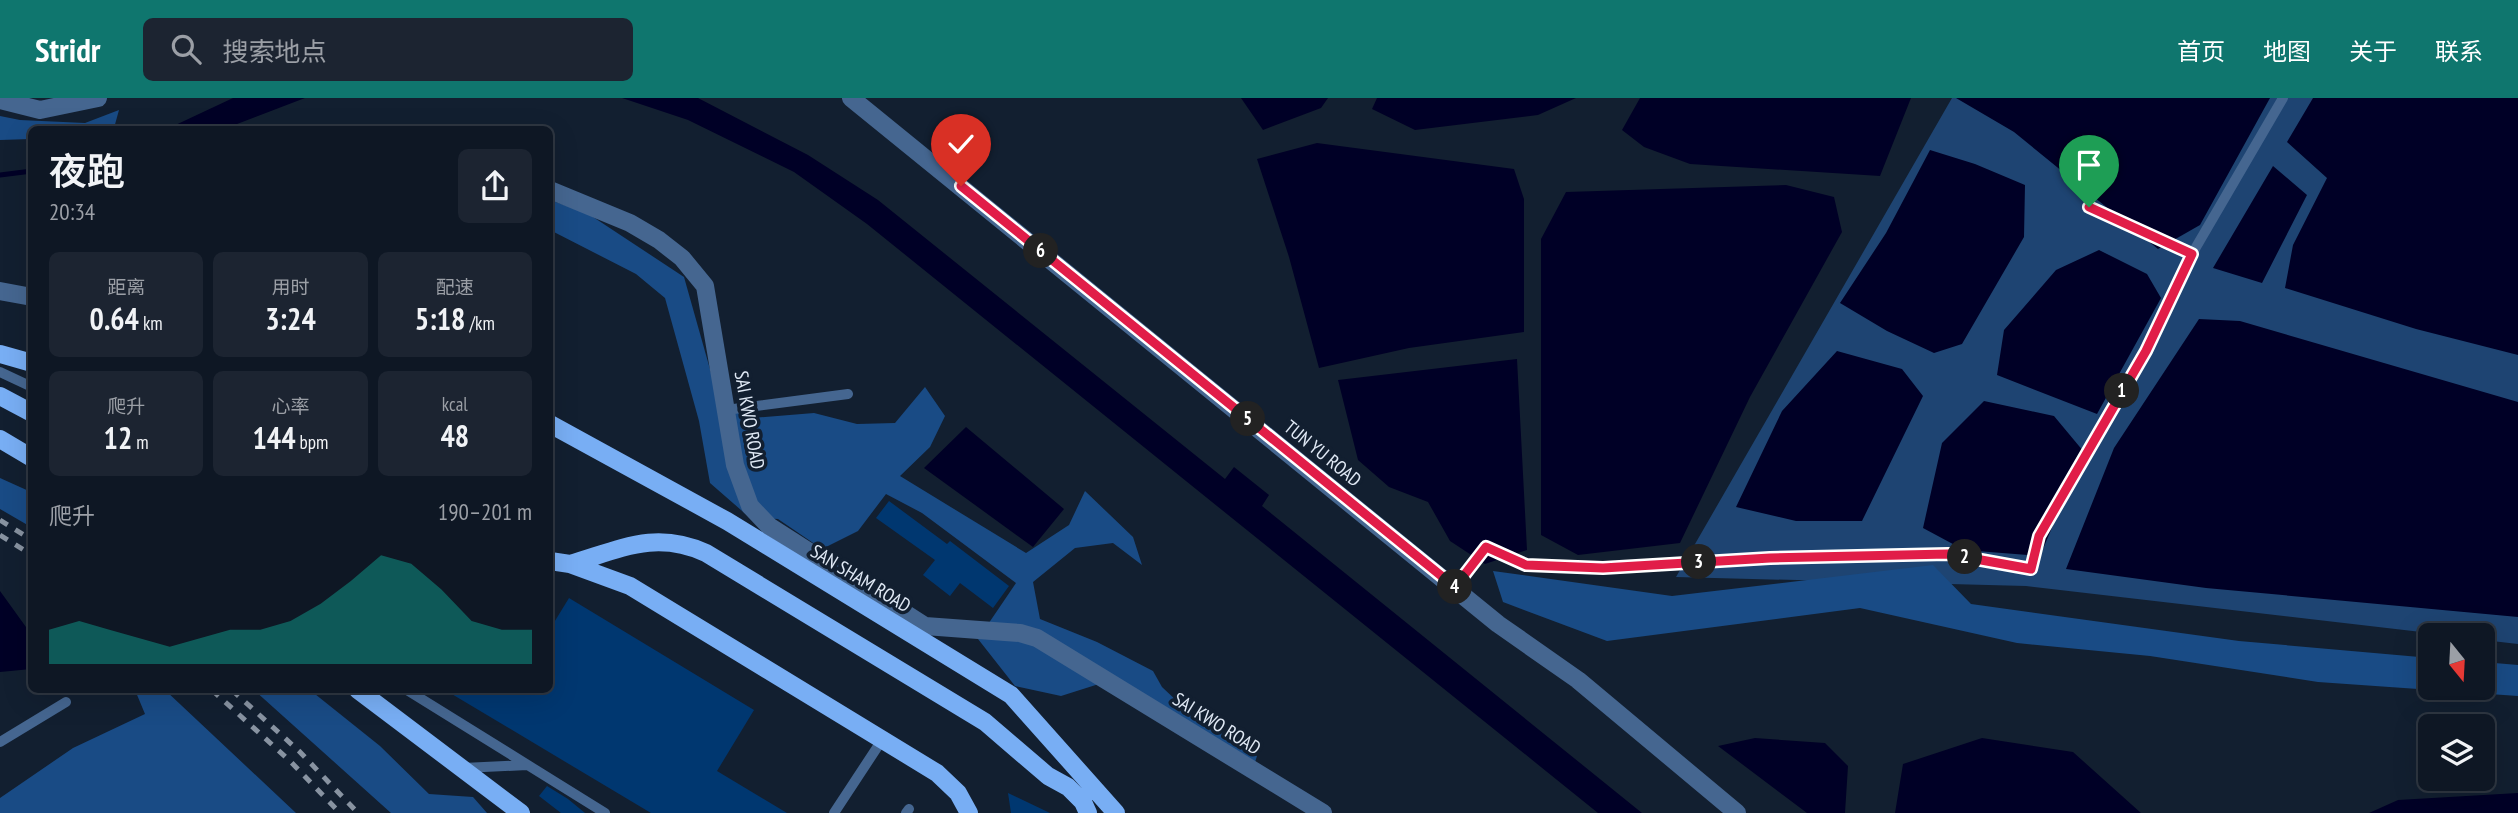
<!DOCTYPE html>
<html lang="zh">
<head>
<meta charset="utf-8">
<style>
	body { margin:0; font-family:"PT Sans Narrow","Noto Sans SC",sans-serif; background:#1c2431; color:#f1f3f6; height:100vh; display:flex; flex-direction:column; font-size:26px; white-space:nowrap }
	* { box-sizing:border-box; margin:0 }
	p { font-size:23px; color:#9b9fa6 }
	.icon { flex:none; width:38px; height:38px; fill:none; stroke:currentColor; stroke-width:2; stroke-linecap:round; stroke-linejoin:round }
	.map { position:relative; flex:1; overflow:hidden }
	.details { position:absolute; left:28px; top:28px; width:525px; height:567px; display:flex; flex-direction:column; background:#0e1724; border-radius:10px; box-shadow:0 7px 28px #0002,0 0 0 2px #2e3641 }
	.details>* { flex:none }
	.needle { width:46px; rotate:162deg }
	.fabs { position:absolute; left:2418px; top:525px; display:grid; gap:14px }
	.fabs a { display:grid; place-items:center; width:77px; height:77px; border-radius:10px; background:#0e1724; box-shadow:0 7px 28px #0002,0 0 0 2px #2e3641; font-size:35px }
	.pin { position:absolute; display:grid; place-items:center; width:60px; height:60px; color:#fff; margin:-72px -30px; border-radius:50% 50% 50% 0; rotate:-45deg; box-shadow:0 0 7px #0007 }
	.pin .icon { rotate:45deg }
	.km { position:absolute; width:35px; height:35px; margin:-18px; border-radius:50%; background:#222; color:#fff; font-size:19px; line-height:35px; text-align:center }
	.round { display:grid; place-items:center; flex:none; width:74px; height:74px; border-radius:10px; background:#1c2431 }
	.head { display:flex; align-items:center; justify-content:space-between; height:119px; padding:0 21px }
	h1 { font-size:38px; font-weight:600; line-height:52px }
	.stats { display:grid; grid-template-columns:repeat(3,1fr); gap:10px; height:119px; padding:7px 21px }
	.stats div { display:grid; align-content:center; border-radius:10px; background:#1c2431; text-align:center }
	.stats b { font-size:30px; font-weight:600 }
	.stats small { font-size:19px; font-weight:400 }
	.stats p { font-size:19px }
	.chart { height:196px; padding:14px 21px }
	.chart p { display:flex; justify-content:space-between }
	.chart svg { width:100%; height:126px; margin-top:7px; fill:#0f766e; opacity:.7 }
	header { display:flex; align-items:center; gap:42px; box-sizing:border-box; height:98px; padding:0 35px; background:#0f766e; color:#fff }
	header strong { font-size:33px }
	nav { display:flex; gap:38px; margin-inline-start:auto; font-size:24px }
	.search { width:490px; height:63px; background:#1c2431; display:flex; align-items:center; gap:18px; box-sizing:border-box; padding:0 24px; border-radius:10px; color:#9b9fa6; font-size:26px }
	.map>svg:first-child { display:block }
	.green { fill:#1e4472 }
	.forest { fill:#194b85 }
	.water { fill:#000026 }
	.lines { fill:none; stroke-linecap:round; stroke-linejoin:round }
	.stream { stroke:#000026; stroke-width:5 }
	.building { fill:#003770 }
	.lane { stroke:#456690; stroke-width:10 }
	.street { stroke:#456690; stroke-width:18 }
	.primary { stroke:#78aef4; stroke-width:18 }
	.rail { stroke:#8893a1; stroke-width:5; stroke-dasharray:9 9; stroke-linecap:butt }
	.route-casing { stroke:#fff; stroke-width:14 }
	.route { stroke:#e11d48; stroke-width:9 }
	.labels { text-anchor:middle; dominant-baseline:central; stroke-width:7; stroke-linejoin:round; paint-order:stroke }
	.street-label { font-size:19px; fill:#e0e9f5; stroke:#121f30 }
</style>
</head>
<body>
<header>
<strong>Stridr</strong>
<div class="search"><svg class="icon" aria-label="search" viewBox="0 0 24 24"><circle cx="10" cy="10" r="6"/><path d="M15 15l6 6"/></svg>搜索地点</div>
<nav><a>首页</a><a>地图</a><a>关于</a><a>联系</a></nav>
</header>
<div class="map">
<svg width="2518" height="715" viewBox="0 0 2518 715">
	<rect width="100%" height="100%" fill="#121f30"/>
	<path class="green" d="M1952 0H2518V546L2483 542V537H2447L2026 488 1676 479Z"/>
	<path class="forest" d="M119 12 114 30 32 32 31 41 0 42V18L20 22 85 25Z
		M550 102 587 115 684 179 717 296 751 320 814 315 857 326 895 325 925 289 945 318 930 349 900 378 1026 455 1069 427 1085 393 1133 439 1142 467 1113 445 1075 450 1033 484 1040 521 1097 544 1153 573 1162 589 1196 621 1218 627 1257 658 1251 677 1102 585 1061 598 1015 588 978 541 1016 485 922 415 886 396 858 433 822 451 778 421 749 419 710 385 699 323 665 200 636 176 550 132Z
		M0 380 31 394V429L0 411Z
		M1933 467 1971 506 2239 543 2431 560V590H2483V564L2518 567V598L2318 584 2150 558 2017 545 1860 510 1607 543 1503 504 1493 473 1672 498Z
		M135 592H165L296 715H0V700L73 650 145 616Z
		M254 592H310L380 648 429 696 473 699 487 715H391Z"/>
	<path class="water" d="M233 0H305L237 26 235 31H167Z
		M622 0H698L808 57 878 102 1225 381 1234 369 1269 397 1262 408 1642 715H1598L867 126 794 74 688 22Z
		M1241 0H1328L1321 10 1263 32Z
		M1377 0H1576L1538 17 1415 32 1372 11Z
		M1640 0H1911L1880 78 1690 66 1644 49 1622 32Z
		M1956 0H2270L2200 127 2158 151 2014 34Z
		M2313 0H2518V257L2416 231 2285 190 2293 147 2327 80 2287 44Z
		M1317 45 1514 71 1524 101V234L1409 250 1319 270 1289 159 1257 61Z
		M1930 52 1975 66 2025 87 2024 139 1962 246 1934 255 1887 233 1840 205 1886 135Z
		M2273 68 2307 97 2262 185 2213 170Z
		M1786 87 1834 99 1842 134 1750 299 1680 445 1578 457 1541 437V141L1566 94Z
		M2099 152 2147 176 2161 200 2097 316 1997 277 2004 232 2056 172Z
		M2199 221 2240 223 2518 304V519L2206 490 2066 471 2114 350Z
		M1837 253 1902 271 1923 298 1862 423H1796L1736 409 1782 313Z
		M1517 261 1527 452 1485 466 1450 443 1428 404 1389 389 1358 362 1338 282Z
		M1984 303 2054 318 2084 354 2040 458 1964 452 1923 430 1942 345Z
		M966 329 1064 411 1033 449 924 370Z
		M0 493 31 536V571L0 574Z
		M1755 640 1825 645 1848 668 1845 715H1807L1718 648Z
		M1982 640 2073 654 2141 715H1895L1903 666Z
		M2518 695V715H2369L2398 702Z"/>
	<g class="lines">
		<path class="stream" d="M0 77 32 73"/>
	</g>
	<path class="building" d="M889 403 947 446 950 443 1009 488 993 510 960 485 950 498 923 477 935 462 876 420Z
		M569 500 754 612 717 673 787 715H651L445 592H550V531Z
		M547 688 568 701 585 715H561L539 698Z
		M1008 695 1050 715H1011Z"/>
	<g class="lines">
		<path class="lane" d="M2089 109 2192 156
			M0 274 32 289
			M726 312 848 296
			M1455 489 1486 449 1526 467 1603 470 1770 460 1948 456 2031 471 2039 438 2146 253 2192 156 2283 0
			M407 592 605 715
			M0 644 66 604
			M463 670 527 667
			M834 715 882 642
			M906 715 909 711"/>
		<path class="street" d="M851 0 1498 526 1578 582 1737 715
			M0 2 40 12 98 0
			M550 92 630 125 659 142 682 160 705 188 735 367 750 408 769 428 925 528 1020 535 1037 540 1323 715
			M0 193 32 199"/>
		<path class="primary" d="M0 256 32 265
			M0 298 32 315
			M550 326 727 423 1011 597 1116 715
			M0 341 32 360
			M550 463 570 466 630 488 937 675 958 695 969 715
			M570 466C621 451 655 432 706 455L985 624 1048 678 1068 689 1083 704 1088 715
			M358 592 521 715"/>
		<path class="rail" d="M0 422 32 442
			M0 437 32 457
			M212 592 290 663 340 715
			M232 592 299 653 358 715"/>
	</g>
	<g class="lines">
		<g class="route-casing">
			<path id="route" d="M961 88 1455 489 1486 449 1526 467 1603 470 1770 460 1948 456 2031 471 2039 438 2146 253 2192 156 2089 109"/>
		</g>
		<use href="#route" class="route"/>
	</g>
	<g class="labels">
		<g class="street-label">
			<text transform="translate(750 322) rotate(80)">SAI KWO ROAD</text>
			<text transform="translate(1323 355) rotate(39)">TUN YU ROAD</text>
			<text transform="translate(861 480) rotate(31)">SAN SHAM ROAD</text>
			<text transform="translate(1217 625) rotate(32)">SAI KWO ROAD</text>
		</g>
	</g>
</svg>
<div class="fabs">
<a><svg class="needle" viewBox="-14 -14 28 28"><path d="M0-13l5 13h-10z" fill="#e53935"/><path d="M0 13l5-13h-10z" fill="#9b9fa6"/></svg></a>
<a><svg class="icon" aria-label="layers" viewBox="0 0 24 24"><path d="M12 4l9 5-9 5-9-5zM3 14l9 5 9-5"/></svg></a>
</div>
<div class="pin" style="left:2089px;top:109px;background:#1e9e55"><svg class="icon" aria-label="arrive" viewBox="0 0 24 24"><path d="M6 21V4h12l-3 4 3 4H6"/></svg></div>
<div class="pin" style="left:961px;top:88px;background:#d93025"><svg class="icon" aria-label="check" viewBox="0 0 24 24"><path d="M5 12l5 5 9-10"/></svg></div>
<b class="km" style="left:2122px;top:293px">1</b>
<b class="km" style="left:1965px;top:459px">2</b>
<b class="km" style="left:1699px;top:464px">3</b>
<b class="km" style="left:1455px;top:489px">4</b>
<b class="km" style="left:1248px;top:321px">5</b>
<b class="km" style="left:1041px;top:153px">6</b>
<section class="details">
<div class="head"><div><h1>夜跑</h1><p>20:34</p></div><a class="round"><svg class="icon" aria-label="share" viewBox="0 0 24 24"><path d="M12 15V3M7 8l5-5 5 5M5 13v7h14v-7"/></svg></a></div>
<div class="stats">
<div><p>距离</p><b>0.64<small> km</small></b></div>
<div><p>用时</p><b>3:24</b></div>
<div><p>配速</p><b>5:18<small> /km</small></b></div>
</div>
<div class="stats">
<div><p>爬升</p><b>12<small> m</small></b></div>
<div><p>心率</p><b>144<small> bpm</small></b></div>
<div><p>kcal</p><b>48</b></div>
</div>
<div class="chart"><p><span>爬升</span>190–201 m</p>
<svg viewBox="0 0 160 44" preserveAspectRatio="none"><path d="M0 44V32L10 29L20 32L30 35L40 38L50 35L60 32L70 32L80 29L90 23L100 15L110 6L120 9L130 18L140 29L150 32L160 32V44z"/></svg>
</div>
</section>
</div>
</body>
</html>
